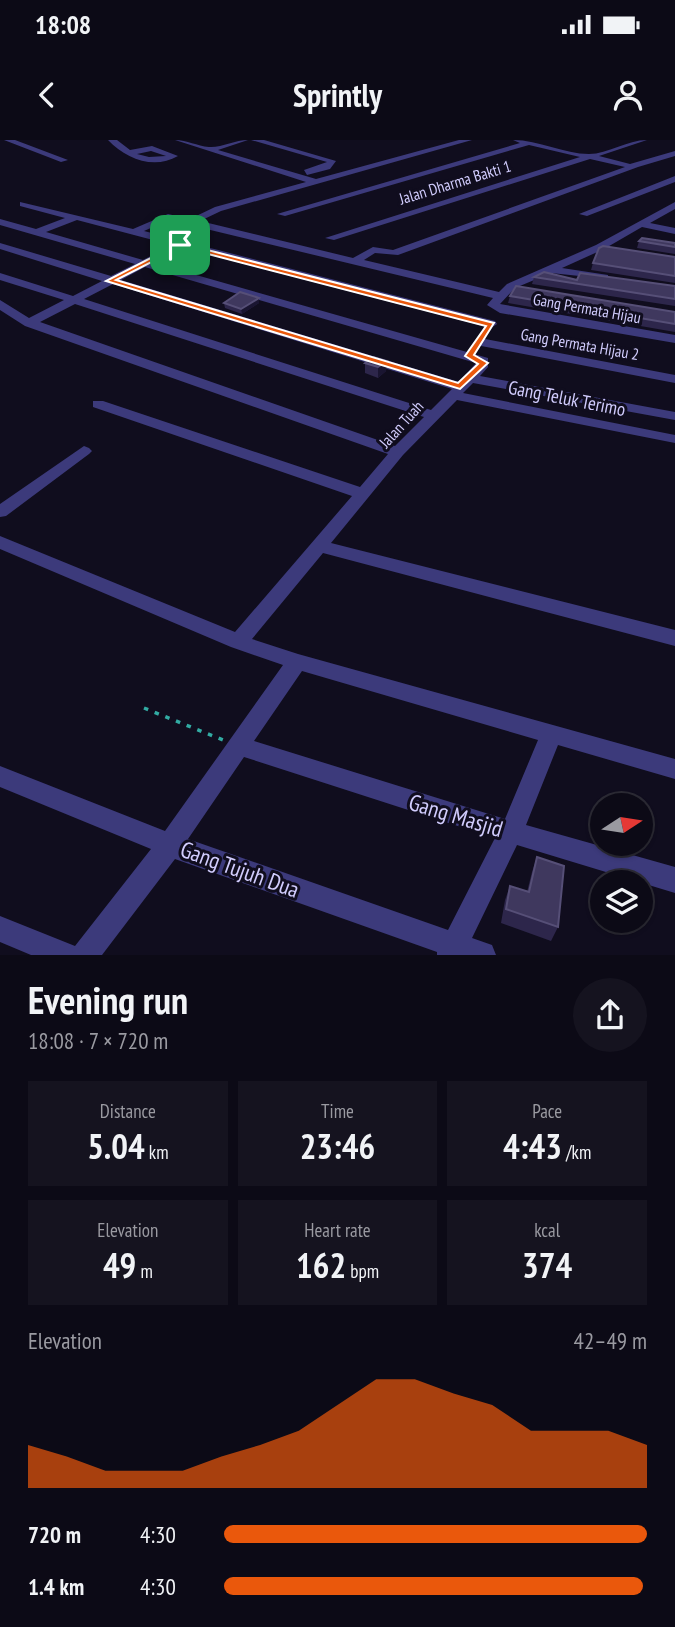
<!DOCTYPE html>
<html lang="en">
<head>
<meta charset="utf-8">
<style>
	body { margin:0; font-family:"PT Sans Narrow",sans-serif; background:#15131f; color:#f1f3f6; height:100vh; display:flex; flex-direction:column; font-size:26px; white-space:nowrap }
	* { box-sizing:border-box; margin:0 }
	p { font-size:23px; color:#9a9aa1 }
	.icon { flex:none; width:38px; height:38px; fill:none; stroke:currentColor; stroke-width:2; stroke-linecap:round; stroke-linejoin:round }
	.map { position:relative; height:815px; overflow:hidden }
	.side { display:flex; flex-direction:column; background:#0c0a16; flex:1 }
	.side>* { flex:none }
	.needle { width:46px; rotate:78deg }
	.controls { position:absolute; left:590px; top:653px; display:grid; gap:14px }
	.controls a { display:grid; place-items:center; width:63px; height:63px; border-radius:50%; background:#0c0a16; box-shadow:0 2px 5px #0004,0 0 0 2px #2c2b35; font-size:35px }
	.pin { position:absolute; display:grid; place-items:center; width:60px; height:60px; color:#fff; margin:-30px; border-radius:14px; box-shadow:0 4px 10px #0006 }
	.round { display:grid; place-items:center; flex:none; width:74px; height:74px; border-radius:37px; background:#15131f }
	.headline { display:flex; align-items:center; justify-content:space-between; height:119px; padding:0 28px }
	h1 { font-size:38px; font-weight:600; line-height:52px }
	.figures { display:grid; grid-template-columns:repeat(3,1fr); gap:10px; height:119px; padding:7px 28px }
	.figures div { display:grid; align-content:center; border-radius:0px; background:#15131f; text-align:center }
	.figures b { font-size:35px; font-weight:600 }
	.figures small { font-size:19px; font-weight:400 }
	.figures p { font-size:19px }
	.chart { height:196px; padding:14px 28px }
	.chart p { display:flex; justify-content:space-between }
	.chart svg { width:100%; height:126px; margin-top:7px; fill:#ea580c; opacity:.7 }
	ul { padding:0 28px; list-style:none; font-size:23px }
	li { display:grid; grid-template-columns:112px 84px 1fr; align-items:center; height:52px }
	li i { height:18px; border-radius:9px; background:#ea580c }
	.status { display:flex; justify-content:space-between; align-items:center; height:49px; padding:0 35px; background:#0c0a16; direction:ltr }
	.status svg { height:19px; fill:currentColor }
	header { display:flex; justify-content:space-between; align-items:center; height:91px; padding:0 28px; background:#0c0a16; font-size:32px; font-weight:600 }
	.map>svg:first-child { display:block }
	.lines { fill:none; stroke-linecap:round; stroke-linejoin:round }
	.path { stroke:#32aba3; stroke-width:3.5; stroke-dasharray:4.5 7; stroke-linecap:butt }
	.minor { fill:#3c3a7b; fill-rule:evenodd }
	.wall { fill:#2d264b }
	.shaded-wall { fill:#1a1531 }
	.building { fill:#3f385e; stroke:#564f77; stroke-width:2 }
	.route { fill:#ea580c; stroke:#fff; stroke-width:2; fill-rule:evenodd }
	.labels { text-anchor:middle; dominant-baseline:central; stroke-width:6; stroke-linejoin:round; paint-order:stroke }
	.far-street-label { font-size:16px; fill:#d1ccfd; stroke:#100d1e }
	.street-label { font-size:19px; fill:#d1ccfd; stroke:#100d1e }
	.near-street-label { font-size:23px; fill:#d1ccfd; stroke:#100d1e }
</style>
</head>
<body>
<div class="status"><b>18:08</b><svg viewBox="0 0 49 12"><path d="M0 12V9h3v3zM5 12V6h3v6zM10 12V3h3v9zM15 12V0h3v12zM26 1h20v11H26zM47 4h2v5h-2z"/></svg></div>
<header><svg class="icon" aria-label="back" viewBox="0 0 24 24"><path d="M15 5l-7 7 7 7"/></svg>Sprintly<svg class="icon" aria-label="person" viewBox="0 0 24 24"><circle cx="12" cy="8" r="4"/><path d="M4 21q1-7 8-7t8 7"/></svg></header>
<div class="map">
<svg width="675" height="815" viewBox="0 0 675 815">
	<rect width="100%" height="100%" fill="#100d1e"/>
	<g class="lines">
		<path class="path" d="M144 568 223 600"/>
		<path class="minor" d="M4 0H15L68 20 61 22Z
			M108 0H117L130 10 152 6 178 16C154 30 126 19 108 0ZM151 11 166 16 149 17 137 14Z
			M175 0C187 0 197 6 209 7 221 8 235 0 248 0L218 10 316 39 459 0H472L221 71 200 81 353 118 373 107 393 110 625 27 590 19 334 100 325 98 580 17 529 5 285 76 277 74 520 3 513 0C539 0 564 14 589 14 608 14 627 0 647 0L599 16 630 24 675 11V16L638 27 398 115 375 113 364 120 499 152 507 144 596 105 675 62V69L650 83 675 88V94L642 87 604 109 562 128 608 135V139L551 133 515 148 500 164 675 195V203L500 173 487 165 493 158 169 80 144 91 495 181 497 184 491 188 183 108 154 123 488 218V227L480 236 675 272V280L473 243 463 253 675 295V303L457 260 403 315 331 403 675 490V506L323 413 252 499 298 514 675 619V639L558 605 526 685 675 727V753L517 705 472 798 492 805 496 815H437V812L175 719 102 815H31L0 802V776L75 806 151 709 0 647V626L165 691 283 525 231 507 0 409V396L235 492 352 356 93 267V261H103L360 347 388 314 25 186 0 170V160L29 178 64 160 0 140V133L73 156 102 141 0 109V103L111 136 135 124 0 85V79L36 89 65 78 20 66V62L133 89 168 74 190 79 215 67 306 42ZM77 80 172 105 143 120 46 92ZM145 127 476 223 459 242 121 140ZM113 144 452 249 431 270 84 159ZM75 164 424 277 395 306 40 182ZM302 531 538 600 505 679 254 601ZM244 617 495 698 448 790 188 699Z
			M251 0H264L336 21 330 29 307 35 304 30 327 22Z
			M675 36V42L587 76 579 74Z
			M480 198 675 235V243L476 205 474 202Z
			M84 306 89 308 92 311 89 314 6 376 0 377V364Z"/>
	</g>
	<path class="wall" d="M639 101 675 103V114L637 108Z
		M675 117V143L591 130 593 123Z
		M534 137 675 146V166L532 144Z
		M510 156 675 172V192L508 163Z
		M224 163H259L242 174 225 168Z
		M387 221 386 231 378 238 365 233V223Z
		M537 717 558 787 551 801 501 783 505 760 510 746 527 752 532 732Z"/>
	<path class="shaded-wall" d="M259 158V163L242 174 241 169Z
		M387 221 386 231 378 238V227Z"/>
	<path class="building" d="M642 98 675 103V107L639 101Z
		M603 106 675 117V136L593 123 599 108Z
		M544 132 577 140 580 133 675 146V159L534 137Z
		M516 146 675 172V184L510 156Z
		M240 152 259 158 241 169 224 163Z
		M373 217 387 221 378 227 365 223Z
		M537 717 564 726 558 787 506 769 510 746 529 752Z"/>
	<path class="route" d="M180 103 494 183 474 215 488 223 460 249 106 141ZM181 107 486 186 465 216 478 224 458 243 116 140Z"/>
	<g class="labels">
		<g class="far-street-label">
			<text transform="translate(455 42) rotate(-17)">Jalan Dharma Bakti 1</text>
			<text transform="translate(587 168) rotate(10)">Gang Permata Hijau</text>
			<text transform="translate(580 204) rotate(10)">Gang Permata Hijau 2</text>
			<text transform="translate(401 284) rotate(-48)">Jalan Tuah</text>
		</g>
		<g class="street-label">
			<text transform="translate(567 258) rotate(11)">Gang Teluk Terimo</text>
		</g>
		<g class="near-street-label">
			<text transform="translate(456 675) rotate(17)">Gang Masjid</text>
			<text transform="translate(240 729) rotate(20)">Gang Tujuh Dua</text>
		</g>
	</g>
</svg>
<div class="controls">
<a><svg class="needle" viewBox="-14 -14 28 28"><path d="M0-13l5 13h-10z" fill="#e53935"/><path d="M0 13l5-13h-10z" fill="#9a9aa1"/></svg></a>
<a><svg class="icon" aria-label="layers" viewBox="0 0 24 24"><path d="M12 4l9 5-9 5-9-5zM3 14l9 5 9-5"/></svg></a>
</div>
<div class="pin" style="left:180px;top:105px;background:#1e9e55"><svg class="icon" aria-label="arrive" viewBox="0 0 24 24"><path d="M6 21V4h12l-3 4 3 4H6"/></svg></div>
</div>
<section class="side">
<div class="headline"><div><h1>Evening run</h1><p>18:08 · 7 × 720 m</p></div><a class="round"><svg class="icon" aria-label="share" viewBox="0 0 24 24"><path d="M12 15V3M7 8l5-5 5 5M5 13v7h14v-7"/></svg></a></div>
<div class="figures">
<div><p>Distance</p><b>5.04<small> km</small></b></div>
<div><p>Time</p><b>23:46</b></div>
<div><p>Pace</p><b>4:43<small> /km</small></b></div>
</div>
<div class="figures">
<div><p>Elevation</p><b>49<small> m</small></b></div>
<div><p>Heart rate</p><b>162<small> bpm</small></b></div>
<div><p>kcal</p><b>374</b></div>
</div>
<div class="chart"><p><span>Elevation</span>42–49 m</p>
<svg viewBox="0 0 160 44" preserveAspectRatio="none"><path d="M0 44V29L10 33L20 38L30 38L40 38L50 33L60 29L70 24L80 15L90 6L100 6L110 11L120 15L130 24L140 24L150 24L160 29V44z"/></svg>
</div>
<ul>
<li><b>720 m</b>4:30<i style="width:100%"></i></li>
<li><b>1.4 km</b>4:30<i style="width:99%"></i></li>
</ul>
</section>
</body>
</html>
